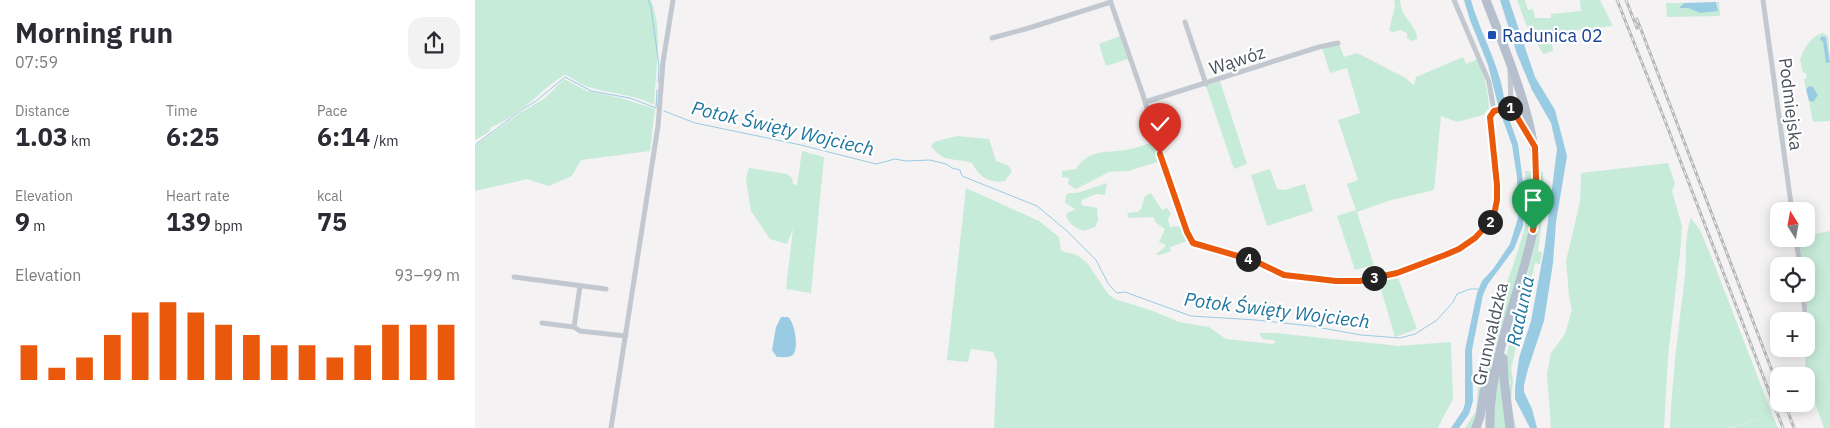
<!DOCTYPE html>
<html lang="en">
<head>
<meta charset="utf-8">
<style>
	body { margin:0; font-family:"IBM Plex Sans",sans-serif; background:#f2f2f3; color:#2b2b33; height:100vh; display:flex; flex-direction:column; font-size:19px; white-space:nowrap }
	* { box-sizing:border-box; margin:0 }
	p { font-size:16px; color:#7c7c81 }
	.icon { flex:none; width:28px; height:28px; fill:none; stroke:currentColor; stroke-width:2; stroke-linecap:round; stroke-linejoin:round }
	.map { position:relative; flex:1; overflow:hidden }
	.panel { display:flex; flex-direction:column; background:#fff; width:475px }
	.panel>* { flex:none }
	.needle { width:32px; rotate:349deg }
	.tools { position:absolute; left:1295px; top:202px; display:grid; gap:10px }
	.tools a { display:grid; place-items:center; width:45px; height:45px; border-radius:10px; background:#fff; box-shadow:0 2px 12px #0003; font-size:25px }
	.pin { position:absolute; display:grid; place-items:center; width:42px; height:42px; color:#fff; margin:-51px -21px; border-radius:50% 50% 50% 0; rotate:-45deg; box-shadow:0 0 5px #0007 }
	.pin .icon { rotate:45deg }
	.km { position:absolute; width:25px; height:25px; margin:-12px; border-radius:50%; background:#222; color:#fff; font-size:14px; line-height:25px; text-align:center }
	.round { display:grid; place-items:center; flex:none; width:52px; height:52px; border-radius:15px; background:#f2f2f3 }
	.head { display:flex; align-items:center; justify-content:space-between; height:85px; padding:0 15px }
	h1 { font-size:28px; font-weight:700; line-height:38px }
	.metrics { display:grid; grid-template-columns:repeat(3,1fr); gap:8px; height:85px; padding:5px 15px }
	.metrics div { display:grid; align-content:center }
	.metrics b { font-size:25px; font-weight:700 }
	.metrics small { font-size:14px; font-weight:400 }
	.metrics p { font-size:14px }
	.chart { height:140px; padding:10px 15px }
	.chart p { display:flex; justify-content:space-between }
	.chart svg { width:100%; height:90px; margin-top:5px; stroke:#ea580c; stroke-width:6 }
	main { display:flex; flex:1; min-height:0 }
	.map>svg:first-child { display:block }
	.green { fill:#c7ebd9 }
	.water { fill:#99cbe3 }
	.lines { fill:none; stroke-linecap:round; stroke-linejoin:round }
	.stream { stroke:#99cbe3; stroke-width:1 }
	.street { stroke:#c2c8cf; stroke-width:5 }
	.primary { stroke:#b5bfcd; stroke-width:9 }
	.rail-casing { stroke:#b5b7bb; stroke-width:3 }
	.rail { stroke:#fff; stroke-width:1; stroke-dasharray:4; stroke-linecap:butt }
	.route-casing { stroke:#fff; stroke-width:10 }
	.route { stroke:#ea580c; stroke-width:6 }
	.transit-dot { fill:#1a4fb4; stroke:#fff; stroke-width:2 }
	.labels { text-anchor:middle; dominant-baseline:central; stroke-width:4.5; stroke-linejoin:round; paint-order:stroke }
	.transit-label { font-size:18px; fill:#164399; stroke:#fff; text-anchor:start }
	.street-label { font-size:18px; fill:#4c535d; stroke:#fff }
	.water-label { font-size:19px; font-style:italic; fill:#1d759f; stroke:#fff }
</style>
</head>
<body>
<main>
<section class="panel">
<div class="head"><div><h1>Morning run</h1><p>07:59</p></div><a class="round"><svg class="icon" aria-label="share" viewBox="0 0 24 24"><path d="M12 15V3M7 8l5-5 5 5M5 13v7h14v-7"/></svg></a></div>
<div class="metrics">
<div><p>Distance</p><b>1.03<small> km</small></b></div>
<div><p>Time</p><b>6:25</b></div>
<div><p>Pace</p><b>6:14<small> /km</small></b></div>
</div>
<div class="metrics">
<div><p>Elevation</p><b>9<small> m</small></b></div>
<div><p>Heart rate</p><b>139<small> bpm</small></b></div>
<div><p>kcal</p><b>75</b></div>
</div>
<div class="chart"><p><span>Elevation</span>93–99 m</p>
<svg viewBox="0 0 160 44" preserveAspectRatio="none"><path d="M5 44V27M15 44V38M25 44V33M35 44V22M45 44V11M55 44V6M65 44V11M75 44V17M85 44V22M95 44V27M105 44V27M115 44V33M125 44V27M135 44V17M145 44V17M155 44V17"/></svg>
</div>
</section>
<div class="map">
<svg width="1355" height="428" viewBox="0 0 1355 428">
	<rect width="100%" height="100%" fill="#f4f2f2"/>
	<path class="green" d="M0 0H176C189 35 180 70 179 105 157 93 133 94 110 86 103 83 96 76 89 75 64 91 44 117 16 127L14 132 0 140Z
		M919 0H925C926 19 942 24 942 39L937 41 932 38V33L925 30 919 32 914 31 920 6Z
		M1042 0H1050L1053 10 1058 9 1060 18H1076V14L1106 11 1105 0H1125L1138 26 1075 33 1078 51 1068 54 1051 24Z
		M1241 2H1244L1245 16 1192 17 1191 3H1209L1205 7 1213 8 1225 13 1243 8Z
		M1348 33 1353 36 1355 59 1351 38 1347 36 1346 39 1348 42 1351 62H1355V121L1338 122 1334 101 1335 102 1343 95 1338 87 1334 86 1331 89 1329 79 1332 78 1330 72 1328 73 1325 60C1328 49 1337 35 1348 33Z
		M645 36 653 59 631 66 624 44Z
		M864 44 869 57 882 53 929 77 939 85 941 77 988 57 991 64 1003 59C1009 76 1013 90 1014 108L1008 115 982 122 966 116 959 190 913 201 882 212 899 265 880 270 862 216 881 210 872 184 883 180 863 120 885 113 872 68 855 73 847 48Z
		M89 79 112 91 146 98 180 109 175 151 106 160 97 176 74 186 52 179 0 191V146L45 113 70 98Z
		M745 81 772 164 759 169 731 86Z
		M482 136 514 139 521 161 534 166 537 171 530 181C515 184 504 177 497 163 480 157 469 164 456 146L459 142Z
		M680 141 686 161 653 171 634 172 601 189 593 184 594 178 587 177V171L601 169C615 149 629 153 650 150 660 149 671 144 680 141Z
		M327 151 349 157 336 293 311 289 318 229 312 244 295 239 276 211 271 179 274 168 312 174 317 178 318 184 322 185Z
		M1193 163 1200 184 1197 191 1207 226 1206 243 1193 357 1189 428H1076L1072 374 1076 353 1090 334 1097 310 1094 296 1091 261 1105 202 1106 173Z
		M795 169 802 189 809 190 830 184 838 211 792 226 776 175Z
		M1050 171 1059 172 1056 229 1017 368 1011 381 999 428H990L1001 411 1005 363 1019 313 1037 269 1049 231 1052 211Z
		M1064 172H1068L1070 198 1063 251 1067 252 1065 264 1060 263 1036 369 1038 381 1036 401 1041 428H1038L1034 387 1036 381 1031 382V357L1059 249 1063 213Z
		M632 183 630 195 621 194 607 200 606 205 622 208 623 220 620 227 608 231C599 227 593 224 591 214L600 209 590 203 591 195 594 193H602Z
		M491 188 564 221 584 237 586 251 602 255 613 264 633 294 640 299 678 311 704 322 734 327 751 339 797 344 801 342 798 340 788 339 784 333H800L924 346 976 342 978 399C973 409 967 418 963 428H519L522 362 518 352 496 349 493 362 472 360Z
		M676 193 687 210 692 208 696 213 693 219 695 227 704 226 715 240 695 247 696 251 684 255 681 254 688 249 691 245 684 242 690 229 680 222 679 217 654 218 652 213 662 212 666 209 670 196Z
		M1216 218 1225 230 1238 261 1297 414 1254 428H1195C1197 377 1204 326 1210 275 1212 257 1209 236 1216 218Z
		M1355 231V428H1349L1330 376 1331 321H1330V313L1333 312 1330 294 1331 266H1327L1323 239H1331V236Z
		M922 275 942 329 920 337 903 279Z
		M1025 372 1033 428H1017L1020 391Z
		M1297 414 1303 428H1256Z"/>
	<path class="water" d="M989 0H996C1006 36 1028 70 1030 107L1024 109 1013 65 995 20Z
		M1025 0H1034L1060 77 1080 110 1092 156 1081 222 1078 263 1069 321 1053 369 1049 385V392L1057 409 1062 428H1055L1040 399V388L1044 358 1056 321 1070 245 1082 149 1076 123 1057 90 1042 54Z
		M1241 2 1243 11 1225 13 1213 8H1204L1209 3Z
		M1347 36 1351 38 1355 62 1351 63 1348 42 1345 39Z
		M1334 86 1338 87 1343 95 1338 102 1334 101 1331 89Z
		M1031 110 1043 144 1049 190 1048 226 1039 249 1013 284 1008 295 997 350 998 401 994 414 984 428H976L988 410 990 403V350L1002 293 1007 281 1018 269 1035 244 1043 218 1042 177 1037 145 1025 112Z
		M306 317H313C320 323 324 348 318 355 314 358 307 357 302 357L297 350 301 327Z"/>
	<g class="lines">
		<path class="stream" d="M173 0 176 7 184 66 183 82
			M189 111 220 123 326 145 401 164 420 159 431 161 455 160 471 164 477 168 485 170 487 176 562 206 592 231 621 260 634 285 642 293 650 292 716 316 781 320 836 326 886 335 925 338 940 334 962 320 978 302 982 294 995 289H1003
			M0 145 48 109 61 101 90 77 116 91 155 98 181 108 182 90"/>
		<path class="street" d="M635 0 667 92 698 192 712 232 718 243 781 261 809 275 861 281H885L922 273 970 255 984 249 1000 238 1015 222 1019 215 1022 200V185L1015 117 1019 111 1036 107
			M979 0 1014 82 1019 111
			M1288 0 1317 211
			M710 22 731 84
			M517 38 554 28 636 2
			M1035 70 1036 107 1054 139
			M670 102 844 47 863 43
			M1321 239 1325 266
			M39 277 131 289
			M1328 294 1330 312
			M67 323 99 327 105 331 151 336
			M99 327 105 286
			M136 428 183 126 188 62 198 0"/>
		<path class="primary" d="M1011 0C1039 74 1075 150 1058 231 1045 295 1013 362 1015 428
			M1028 358 1029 379 1035 428
			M1001 428 1005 417 1009 392 1016 374"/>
		<g class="rail-casing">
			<path id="rail" d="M1142 0 1187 113 1308 428
				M1151 0 1162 28
				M1162 19 1304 389
				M1310 404 1319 428"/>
		</g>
		<use href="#rail" class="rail"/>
	</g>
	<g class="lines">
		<g class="route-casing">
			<path id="route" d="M685 154 712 232 718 243 780 261 809 275 861 281H885L922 273 970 255 984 249 1000 238 1015 222 1019 215 1022 200V185L1015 117 1019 111 1036 107 1060 147 1062 206 1058 230"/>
		</g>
		<use href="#route" class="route"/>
	</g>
	<rect class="transit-dot" x="1012" y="30" width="10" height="10" rx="2.5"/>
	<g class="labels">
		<g class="transit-label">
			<text x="1027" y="35">Radunica 02</text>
		</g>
		<g class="street-label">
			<text transform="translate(762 60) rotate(-18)">Wąwóz</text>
			<text transform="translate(1316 104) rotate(83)">Podmiejska</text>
			<text transform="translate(1015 334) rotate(-77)">Grunwaldzka</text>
		</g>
		<g class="water-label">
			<text transform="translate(308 128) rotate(13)">Potok Święty Wojciech</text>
			<text transform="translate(802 310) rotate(7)">Potok Święty Wojciech</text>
			<text transform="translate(1045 311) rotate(-78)">Radunia</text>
		</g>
	</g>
</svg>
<div class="tools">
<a><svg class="needle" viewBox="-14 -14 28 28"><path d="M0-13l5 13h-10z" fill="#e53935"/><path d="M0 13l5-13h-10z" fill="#7c7c81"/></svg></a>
<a><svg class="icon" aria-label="locate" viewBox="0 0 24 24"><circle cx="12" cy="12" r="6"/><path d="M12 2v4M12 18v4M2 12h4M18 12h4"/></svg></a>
<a>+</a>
<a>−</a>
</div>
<div class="pin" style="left:1058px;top:230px;background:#1e9e55"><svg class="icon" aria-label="arrive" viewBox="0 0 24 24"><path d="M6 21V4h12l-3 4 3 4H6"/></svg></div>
<div class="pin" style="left:685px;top:154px;background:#d93025"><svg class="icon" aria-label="check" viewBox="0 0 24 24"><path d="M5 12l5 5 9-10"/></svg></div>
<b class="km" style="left:1035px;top:108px">1</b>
<b class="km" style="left:1015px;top:222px">2</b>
<b class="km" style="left:899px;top:278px">3</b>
<b class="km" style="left:773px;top:259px">4</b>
</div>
</main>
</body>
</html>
